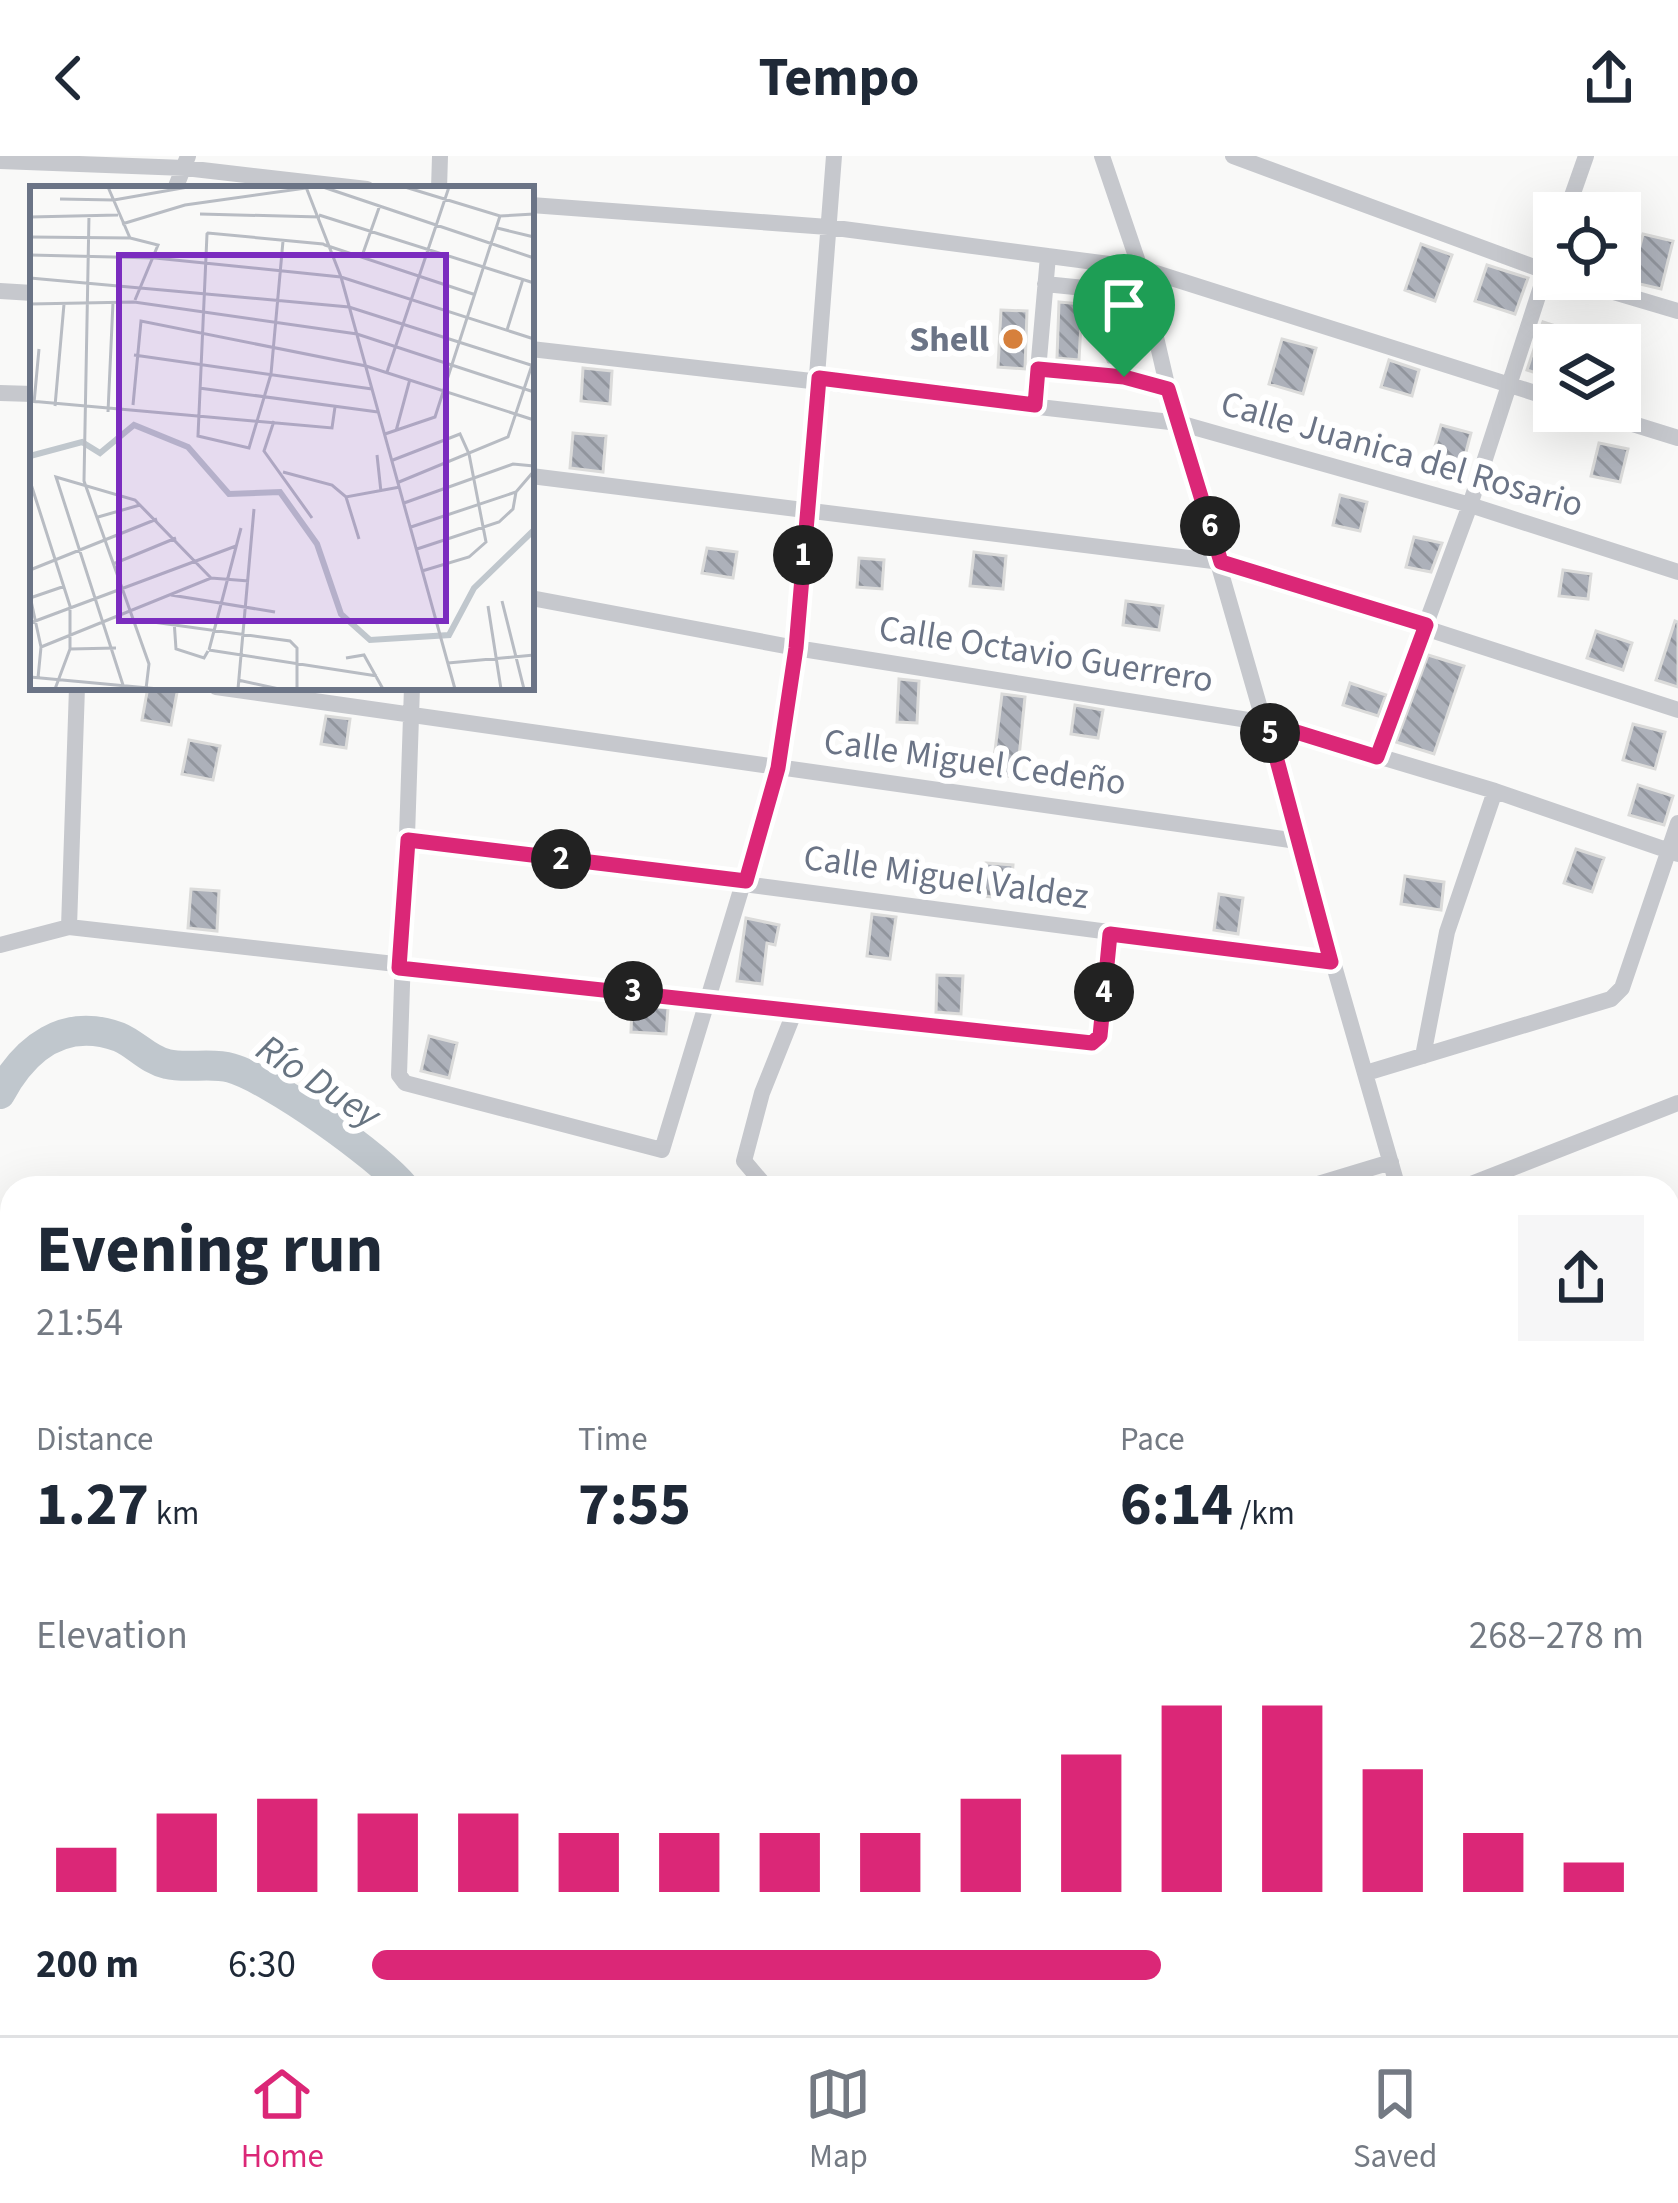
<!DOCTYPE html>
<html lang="en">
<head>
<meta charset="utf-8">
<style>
	body { margin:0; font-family:"Source Sans 3",sans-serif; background:#f6f6f7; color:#1f2937; height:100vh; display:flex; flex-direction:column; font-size:45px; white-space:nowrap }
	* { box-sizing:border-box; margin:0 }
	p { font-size:39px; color:#747a83 }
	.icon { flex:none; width:66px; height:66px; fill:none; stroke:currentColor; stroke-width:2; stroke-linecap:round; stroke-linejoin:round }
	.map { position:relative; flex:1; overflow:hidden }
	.sheet { position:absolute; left:0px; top:1020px; width:1680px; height:861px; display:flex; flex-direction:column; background:#fff; border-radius:36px 36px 0 0; box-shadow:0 12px 48px #0002 }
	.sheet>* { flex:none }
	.fabs { position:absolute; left:1533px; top:36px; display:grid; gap:24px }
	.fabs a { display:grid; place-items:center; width:108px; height:108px; border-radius:0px; background:#fff; box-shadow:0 12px 48px #0002; font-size:60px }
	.pin { position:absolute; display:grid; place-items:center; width:102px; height:102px; color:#fff; margin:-123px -51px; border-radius:50% 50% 50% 0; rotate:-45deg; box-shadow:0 0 12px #0007 }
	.pin .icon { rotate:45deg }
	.km { position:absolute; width:60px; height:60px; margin:-30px; border-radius:50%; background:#222; color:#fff; font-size:33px; line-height:60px; text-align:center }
	.round { display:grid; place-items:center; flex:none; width:126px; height:126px; border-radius:0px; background:#f6f6f7 }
	.head { display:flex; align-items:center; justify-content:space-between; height:204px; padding:0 36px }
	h1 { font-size:66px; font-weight:700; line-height:90px }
	.stats { display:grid; grid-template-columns:repeat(3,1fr); gap:18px; height:204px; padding:12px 36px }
	.stats div { display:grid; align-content:center }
	.stats b { font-size:60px; font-weight:700 }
	.stats small { font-size:33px; font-weight:400 }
	.stats p { font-size:33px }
	.chart { height:336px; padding:24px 36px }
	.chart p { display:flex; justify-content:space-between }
	.chart svg { width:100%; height:216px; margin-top:12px; stroke:#db2777; stroke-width:6 }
	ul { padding:0 36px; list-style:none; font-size:39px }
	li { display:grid; grid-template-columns:192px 144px 1fr; align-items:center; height:90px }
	li i { height:30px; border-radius:15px; background:#db2777 }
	header { display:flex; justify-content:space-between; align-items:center; height:156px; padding:0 36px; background:#fff; font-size:54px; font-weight:700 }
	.tab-bar { display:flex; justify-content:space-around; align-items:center; height:168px; border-top:3px solid #e0e1e3; background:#fff; font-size:33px; color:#747a83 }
	.tab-bar a { display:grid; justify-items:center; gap:6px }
	.tab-bar .selected { color:#db2777 }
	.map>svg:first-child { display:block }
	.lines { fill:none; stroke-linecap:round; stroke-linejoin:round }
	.river { stroke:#c0c7cd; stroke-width:30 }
	.building { fill:url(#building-back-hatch); stroke:#dbdbda; stroke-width:3 }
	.minor { stroke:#c6c8cd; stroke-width:16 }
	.route-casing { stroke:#fff; stroke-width:24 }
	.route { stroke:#db2777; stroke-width:15 }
	.poi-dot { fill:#d6803c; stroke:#fff; stroke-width:4.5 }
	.labels { text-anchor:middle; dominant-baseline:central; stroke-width:12; stroke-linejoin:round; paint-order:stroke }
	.poi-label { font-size:36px; font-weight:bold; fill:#6b7486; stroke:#fff; text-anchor:end }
	.street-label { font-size:36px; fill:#6b7486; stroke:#fff }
	.water-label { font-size:39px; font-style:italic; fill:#677481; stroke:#fff }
	.inset-river { fill:none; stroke:#c0c7cd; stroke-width:6 }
	.inset-road { fill:none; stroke:#b8bcc3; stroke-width:3 }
	.view { fill:#7b2cbf; fill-opacity:0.15; stroke:#7b2cbf; stroke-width:6 }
	.inset-edge { fill:none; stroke:#6b7486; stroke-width:6 }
</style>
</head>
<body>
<header><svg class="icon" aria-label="back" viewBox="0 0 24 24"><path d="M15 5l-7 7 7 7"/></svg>Tempo<svg class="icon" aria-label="share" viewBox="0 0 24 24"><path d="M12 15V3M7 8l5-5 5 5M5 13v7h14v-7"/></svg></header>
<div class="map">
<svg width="1678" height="1879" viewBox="0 0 1678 1879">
	<defs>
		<pattern id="building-back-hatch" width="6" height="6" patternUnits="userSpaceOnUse" patternTransform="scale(3)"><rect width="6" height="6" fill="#adb1ba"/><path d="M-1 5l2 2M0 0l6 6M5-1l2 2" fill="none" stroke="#91959d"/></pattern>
	</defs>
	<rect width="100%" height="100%" fill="#f9f9f8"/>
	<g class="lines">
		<path class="river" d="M0 938C25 892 64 861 119 881 136 888 148 904 167 908 187 913 211 906 231 912 272 924 377 999 405 1032
			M1168 1869 1178 1879"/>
	</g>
	<path class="building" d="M1643 78 1673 85 1661 133 1631 126Z
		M1421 88 1452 99 1435 145 1405 134Z
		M1487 109 1528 122 1515 158 1475 145Z
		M1059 146 1082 148 1079 204 1057 202Z
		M1001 154 1027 155 1025 213 998 211Z
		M1543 166 1568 174 1563 189H1554V223L1527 214Z
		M1282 183 1316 192 1303 238 1269 228Z
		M1389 204 1419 214 1412 240 1381 231Z
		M583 212 612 215 610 248 581 245Z
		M1441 269 1471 277 1460 319 1429 311Z
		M573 277 606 280 603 316 570 312Z
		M1599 287 1628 293 1620 326 1591 320Z
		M1340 339 1367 346 1360 375 1333 369Z
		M1414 381 1442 387 1431 416 1406 411Z
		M707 392 737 396 733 422 702 417Z
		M974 396 1006 400 1003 433 970 430Z
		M859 402 884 404 882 433 857 431Z
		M1563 414 1591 418 1588 443 1559 440Z
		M1126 445 1163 450 1159 474 1123 469Z
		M1675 465 1678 466V531L1656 524Z
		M1596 475 1632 487 1623 514 1587 502Z
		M1428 499 1464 510 1434 598 1396 586Z
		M899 523 919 525 917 567 897 566Z
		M1350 527 1386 539 1378 560 1343 549Z
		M148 531H178L171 569 142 564Z
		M1002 538 1025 541 1017 621 992 619Z
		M1075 549 1103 554 1098 582 1071 578Z
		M326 560 350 563 346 592 321 588Z
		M1633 568 1665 576 1655 613 1623 604Z
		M189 584 220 590 213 624 182 618Z
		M1638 629 1673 640 1664 669 1629 659Z
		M1576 693 1604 702 1592 736 1564 727Z
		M986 707 1013 709 1010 743 983 740Z
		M1405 720 1444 726 1441 754 1401 748Z
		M191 733 219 735 217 775 188 772Z
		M1219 738 1243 742 1238 778 1214 774Z
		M872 758 896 761 890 803 867 800Z
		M746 762 779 769 775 789 767 787 762 828 737 825Z
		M937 819 963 820 961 858 936 856Z
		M632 849 668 852 666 878 631 876Z
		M429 880 457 887 449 922 421 915Z"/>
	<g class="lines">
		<path class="minor" d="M1102 0 1140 112 1168 233 1398 1032
			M1233 0 1553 118
			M0 5 185 12 367 33
			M175 33 188 0
			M439 33 440 0
			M531 49 828 71 1140 112 1554 243
			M1566 57 1586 0
			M1120 109 1108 191 1124 221 1168 233
			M1570 123 1678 155
			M1045 128 1114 135
			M0 135 33 137
			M531 193 1179 267 1470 349 1678 416
			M1038 213 1124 221
			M0 237 33 238
			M1035 249 1048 100
			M1591 255 1678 282
			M531 320 1221 406 1678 554
			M531 442 796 492 1267 567 1495 635 1678 698
			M216 531 1297 685
			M412 531 399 919 405 927 662 994 778 612 796 492 834 0
			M1377 600 1470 349 1554 91
			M408 684 1331 805
			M69 771 77 531
			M0 789 69 771 1092 887 1100 880 1110 778
			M1423 900 1447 776 1495 635
			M1366 917 1611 843 1622 832 1678 667
			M767 1032 744 1005 762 937 796 852
			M1305 1032 1391 1006
			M1461 1032 1678 947
			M1668 1076 1678 1072
			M1668 1198 1678 1195
			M0 1226 12 1230
			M0 1311 12 1308
			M1668 1339 1678 1335
			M0 1430 12 1426
			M1668 1467 1678 1464
			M0 1575 12 1570
			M1668 1588 1678 1585
			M0 1695 12 1729
			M0 1848 12 1842
			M62 1869 66 1879
			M239 1869 297 1879
			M1631 1869 1634 1879
			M499 1879 502 1869
			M640 1879 641 1869"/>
	</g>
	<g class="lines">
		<g class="route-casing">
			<path id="route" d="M1038 213 1124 221 1168 233 1221 406 1426 469 1377 601 1267 567 1331 806 1110 778 1100 880 1092 887 399 812 408 684 746 725 778 612 796 492 819 222 1035 249Z"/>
		</g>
		<use href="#route" class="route"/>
	</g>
	<circle class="poi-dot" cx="1013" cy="183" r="12"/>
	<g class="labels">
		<g class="poi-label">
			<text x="989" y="183">Shell</text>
		</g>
		<g class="street-label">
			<text transform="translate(1402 298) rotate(16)">Calle Juanica del Rosario</text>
			<text transform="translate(1046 498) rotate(9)">Calle Octavio Guerrero</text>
			<text transform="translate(975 606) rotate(8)">Calle Miguel Cedeño</text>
			<text transform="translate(946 721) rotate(8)">Calle Miguel Valdez</text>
		</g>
		<g class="water-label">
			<text transform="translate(318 926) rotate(33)">Río Duey</text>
		</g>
	</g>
	<g transform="translate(30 30)">
		<rect width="504" height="504" fill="#f9f9f8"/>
		<path class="inset-river" d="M0 270 52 256 70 267 104 239 158 261 199 308 250 306 287 358 311 428 340 454 419 449 444 402 504 344"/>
		<path class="inset-road" d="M78 1 100 52 128 59 105 114M276 1 311 91 425 503M293 1 504 72M375 1 470 30 504 28M30 13 84 14 158 1M170 28 290 31M59 29 54 295 119 478 116 503M289 29 504 97M0 31 88 29M92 38 155 19 276 2M467 42 504 51M0 51 100 52M253 55 241 188 219 262 168 250 177 48 178 47 293 58 295 59 446 109M0 69 125 72 311 91 504 153M332 70 350 19M0 92 319 121 504 180M0 118 104 116 327 148 504 206M477 144 493 93M104 169 342 203M357 186 419 1M169 202 348 226M0 215 302 242 305 221M4 217 9 163M103 219 111 135 336 180 504 234M25 220 34 118M78 226 83 116M244 235 234 265 282 332M366 245 380 193M355 248 405 231 470 30M347 269 351 306M363 274 430 248 439 268 456 356 439 371 392 385M253 286 302 299 316 311 370 301M0 295 40 420V463L25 503M369 296 478 251 504 173M316 311 329 353M374 317 483 278 504 280M68 331 110 319M381 341 486 306 504 285M387 363 469 336 483 323 486 306M83 378 146 352M0 384 127 333M141 409 245 426M0 410 11 461 8 492M0 412 35 400M472 415 494 503M458 420 471 503M101 433 260 455 267 462V503M144 434 146 463 174 472 178 465M0 437 206 360M11 461 181 392 219 395M40 463 86 462M179 464 347 490M179 464 211 342M316 472 334 469 353 503M418 477 504 469M0 491 129 503M208 494 249 503M93 499 26 291 105 314 181 392M208 503 224 323"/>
		<path class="view" d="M89 69H416V435H89Z"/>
		<rect width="504" height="504" class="inset-edge"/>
	</g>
</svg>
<div class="fabs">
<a><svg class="icon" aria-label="locate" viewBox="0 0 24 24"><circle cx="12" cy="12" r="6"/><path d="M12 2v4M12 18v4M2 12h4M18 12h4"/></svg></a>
<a><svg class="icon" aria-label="layers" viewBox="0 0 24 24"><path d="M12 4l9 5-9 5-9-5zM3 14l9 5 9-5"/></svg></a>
</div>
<div class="pin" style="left:1124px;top:221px;background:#1e9e55"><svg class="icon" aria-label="arrive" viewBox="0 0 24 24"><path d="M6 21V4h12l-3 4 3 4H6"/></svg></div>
<b class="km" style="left:803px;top:399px">1</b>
<b class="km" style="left:561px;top:703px">2</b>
<b class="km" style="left:633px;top:835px">3</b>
<b class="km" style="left:1104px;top:836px">4</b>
<b class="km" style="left:1270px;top:577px">5</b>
<b class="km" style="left:1210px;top:370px">6</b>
<section class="sheet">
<div class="head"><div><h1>Evening run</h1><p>21:54</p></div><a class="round"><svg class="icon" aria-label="share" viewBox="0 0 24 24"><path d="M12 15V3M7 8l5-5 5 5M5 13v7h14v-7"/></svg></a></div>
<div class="stats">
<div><p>Distance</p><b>1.27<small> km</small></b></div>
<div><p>Time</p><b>7:55</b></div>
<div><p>Pace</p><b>6:14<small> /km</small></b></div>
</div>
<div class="chart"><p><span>Elevation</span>268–278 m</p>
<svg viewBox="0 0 160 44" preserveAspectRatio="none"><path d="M5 44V35M15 44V28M25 44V25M35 44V28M45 44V28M55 44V32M65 44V32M75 44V32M85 44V32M95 44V25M105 44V16M115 44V6M125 44V6M135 44V19M145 44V32M155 44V38"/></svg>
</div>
<ul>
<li><b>200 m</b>6:30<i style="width:62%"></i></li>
</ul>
</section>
</div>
<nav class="tab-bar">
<a class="selected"><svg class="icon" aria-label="home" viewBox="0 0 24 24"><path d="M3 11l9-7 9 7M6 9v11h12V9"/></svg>Home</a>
<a><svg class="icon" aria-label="map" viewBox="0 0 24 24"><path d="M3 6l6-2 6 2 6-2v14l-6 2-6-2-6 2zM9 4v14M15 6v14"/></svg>Map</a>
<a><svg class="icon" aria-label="saved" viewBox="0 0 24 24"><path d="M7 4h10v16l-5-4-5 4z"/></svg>Saved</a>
</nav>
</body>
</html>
